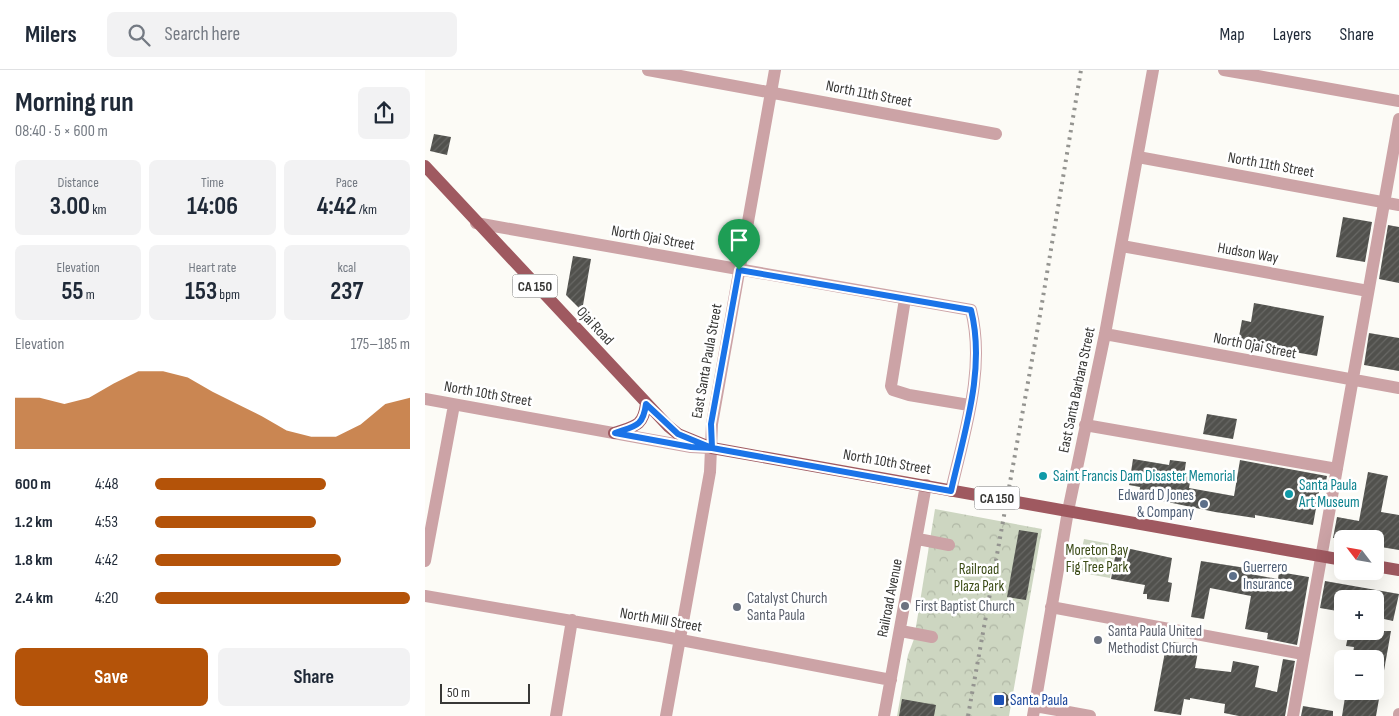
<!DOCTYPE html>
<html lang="en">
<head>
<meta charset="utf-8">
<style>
	body { margin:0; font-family:"Sofia Sans Condensed",sans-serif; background:#f2f2f3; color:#1f2937; height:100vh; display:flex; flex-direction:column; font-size:19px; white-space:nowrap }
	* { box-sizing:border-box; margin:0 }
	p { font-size:16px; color:#747a83 }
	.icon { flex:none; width:28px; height:28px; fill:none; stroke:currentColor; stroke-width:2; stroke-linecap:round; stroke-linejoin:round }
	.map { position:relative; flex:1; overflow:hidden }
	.details { display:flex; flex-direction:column; background:#fff; width:425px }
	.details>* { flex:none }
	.needle { width:32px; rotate:301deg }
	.tools { position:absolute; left:909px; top:460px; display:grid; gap:10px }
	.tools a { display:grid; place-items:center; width:50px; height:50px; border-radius:8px; background:#fff; box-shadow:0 5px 20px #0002; font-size:25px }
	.scale { position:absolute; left:15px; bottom:12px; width:90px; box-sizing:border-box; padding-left:5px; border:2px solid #383836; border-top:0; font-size:14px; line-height:18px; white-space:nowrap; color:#383836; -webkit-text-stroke:4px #fff; paint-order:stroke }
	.pin { position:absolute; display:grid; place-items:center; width:42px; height:42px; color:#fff; margin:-51px -21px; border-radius:50% 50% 50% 0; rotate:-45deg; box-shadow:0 0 5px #0007 }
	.pin .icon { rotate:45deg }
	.round { display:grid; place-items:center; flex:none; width:52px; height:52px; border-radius:8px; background:#f2f2f3 }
	.summary { display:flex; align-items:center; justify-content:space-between; height:85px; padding:0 15px }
	h1 { font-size:28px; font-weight:700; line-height:38px }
	.metrics { display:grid; grid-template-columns:repeat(3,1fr); gap:8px; height:85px; padding:5px 15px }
	.metrics div { display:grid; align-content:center; border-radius:8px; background:#f2f2f3; text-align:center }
	.metrics b { font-size:25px; font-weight:700 }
	.metrics small { font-size:14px; font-weight:400 }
	.metrics p { font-size:14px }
	.chart { height:140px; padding:10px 15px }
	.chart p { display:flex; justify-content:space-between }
	.chart svg { width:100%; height:90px; margin-top:5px; fill:#b45309; opacity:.7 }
	.primary-button { display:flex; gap:10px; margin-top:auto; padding:10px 15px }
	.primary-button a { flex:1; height:58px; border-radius:8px; background:#b45309; color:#fff; font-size:20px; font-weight:700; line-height:58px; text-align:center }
	.primary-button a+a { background:#f2f2f3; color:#1f2937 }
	ul { padding:0 15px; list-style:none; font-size:16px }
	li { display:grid; grid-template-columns:80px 60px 1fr; align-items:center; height:38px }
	li i { height:12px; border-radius:6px; background:#b45309 }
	header { display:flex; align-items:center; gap:30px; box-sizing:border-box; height:70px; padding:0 25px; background:#fff; border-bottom:1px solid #e0e1e3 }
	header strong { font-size:24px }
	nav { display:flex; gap:28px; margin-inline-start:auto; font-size:18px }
	.search { width:350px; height:45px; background:#f2f2f3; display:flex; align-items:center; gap:12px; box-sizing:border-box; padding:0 18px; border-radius:8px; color:#747a83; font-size:19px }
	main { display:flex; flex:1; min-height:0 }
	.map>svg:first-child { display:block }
	.park { fill:url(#park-crowns) }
	.building { fill:url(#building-hatch) }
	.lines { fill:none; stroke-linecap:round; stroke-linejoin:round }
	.minor { stroke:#cca3a6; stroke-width:12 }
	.major { stroke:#9f5960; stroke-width:12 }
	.rail { stroke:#949490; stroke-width:4; stroke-dasharray:2.5 5; stroke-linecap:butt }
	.route-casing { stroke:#fff; stroke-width:10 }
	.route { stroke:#1a73e8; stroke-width:6 }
	.culture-dot { fill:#0f9aa8; stroke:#fff; stroke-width:2 }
	.service-dot { fill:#5c6f8a; stroke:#fff; stroke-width:2 }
	.worship-dot { fill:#6b7280; stroke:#fff; stroke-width:2 }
	.transit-dot { fill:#1a4fb4; stroke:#fff; stroke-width:2 }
	.labels { text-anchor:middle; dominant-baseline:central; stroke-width:5; stroke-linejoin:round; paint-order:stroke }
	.shield { fill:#fff; stroke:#747472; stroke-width:1 }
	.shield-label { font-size:14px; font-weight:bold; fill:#383836 }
	.street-label { font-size:15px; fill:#383836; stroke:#fff }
	.culture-label { font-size:15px; fill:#0d838f; stroke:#fff; text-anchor:start }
	.service-label { font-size:15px; fill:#4e5e75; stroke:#fff; text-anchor:end }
	.park-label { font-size:15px; fill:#3a4a15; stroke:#fff }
	.worship-label { font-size:15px; fill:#5b616d; stroke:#fff; text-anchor:start }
	.transit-label { font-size:15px; fill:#164399; stroke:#fff; text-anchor:start }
</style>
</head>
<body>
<header>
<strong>Milers</strong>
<div class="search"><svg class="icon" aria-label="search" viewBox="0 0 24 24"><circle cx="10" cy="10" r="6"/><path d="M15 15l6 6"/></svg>Search here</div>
<nav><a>Map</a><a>Layers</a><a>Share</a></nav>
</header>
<main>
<section class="details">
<div class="summary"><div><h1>Morning run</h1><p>08:40 · 5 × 600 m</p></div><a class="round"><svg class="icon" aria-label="share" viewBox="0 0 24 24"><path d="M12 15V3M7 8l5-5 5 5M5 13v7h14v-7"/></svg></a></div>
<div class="metrics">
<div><p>Distance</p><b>3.00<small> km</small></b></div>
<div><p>Time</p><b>14:06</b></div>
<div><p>Pace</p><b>4:42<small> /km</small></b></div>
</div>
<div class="metrics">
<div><p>Elevation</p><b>55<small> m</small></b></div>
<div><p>Heart rate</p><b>153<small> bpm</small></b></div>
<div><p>kcal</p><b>237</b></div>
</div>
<div class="chart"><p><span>Elevation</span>175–185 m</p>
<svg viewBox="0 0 160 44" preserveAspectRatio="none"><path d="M0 44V19L10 19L20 22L30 19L40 12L50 6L60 6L70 9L80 16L90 22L100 28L110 35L120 38L130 38L140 32L150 22L160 19V44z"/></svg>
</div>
<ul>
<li><b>600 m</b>4:48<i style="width:67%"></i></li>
<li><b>1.2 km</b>4:53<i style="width:63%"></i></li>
<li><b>1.8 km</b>4:42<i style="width:73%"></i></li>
<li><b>2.4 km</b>4:20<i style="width:100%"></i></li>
</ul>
<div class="primary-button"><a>Save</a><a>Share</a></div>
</section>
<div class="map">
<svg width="974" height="646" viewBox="0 0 974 646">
	<defs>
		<pattern id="park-crowns" width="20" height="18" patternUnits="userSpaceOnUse" patternTransform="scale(1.25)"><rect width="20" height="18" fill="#cdd6c1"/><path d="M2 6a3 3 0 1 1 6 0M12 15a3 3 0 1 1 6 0" fill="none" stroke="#b1b8a6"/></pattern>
		<pattern id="building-hatch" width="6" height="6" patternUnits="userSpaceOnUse" patternTransform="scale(1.25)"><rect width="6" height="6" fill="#51514d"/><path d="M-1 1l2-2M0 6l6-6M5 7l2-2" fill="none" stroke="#686865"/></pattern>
	</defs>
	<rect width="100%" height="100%" fill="#fcfbf6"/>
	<path class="park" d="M510 439 617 459 584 646H472L483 585 489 569Z
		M659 469 691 475 685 508 652 502Z"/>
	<path class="building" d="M9 64 26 67 22 85 5 81Z
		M918 147 947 152 940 192 911 187Z
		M963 155 974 157V213L954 209Z
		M148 186 166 189 157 241 141 225Z
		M829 233 899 246 892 286 813 272 817 250 826 252Z
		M944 263 974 268V301L939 295Z
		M782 344 812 349 808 369 778 364Z
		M708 389 744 395 745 390 761 392 759 405 766 406 764 418 809 426 815 390 902 406 900 417 895 416 888 455 830 445V448L790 442 714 426 715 417 704 415Z
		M943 402 963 406 956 442 974 445V480L950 476V469L908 468 912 447 934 451Z
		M594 460 613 463 601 530 582 527Z
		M692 476 747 488 743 512 747 513 744 532 722 529V524H718L720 515 686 509Z
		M776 491 821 498 820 503 853 509 854 502 884 507 872 575 842 569 843 563 820 559 826 526 785 518 779 549 766 547Z
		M900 511 974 524 968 551 950 547V529H918V542L895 538Z
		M924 561H966L951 646H917L921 621H950V589H927L929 577 921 576Z
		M742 571 774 576 770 598 806 602 808 591 834 596 830 617 852 622 858 589 870 591 860 646H814L799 643 800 634 765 628V630L759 629 756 645 729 641Z
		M579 622 585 627 584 635 576 638 570 633 571 625Z
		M477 629 511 635 509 646H474Z
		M878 636 908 641V646H876Z"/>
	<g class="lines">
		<path class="minor" d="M223 0 571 64
			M799 0 974 31
			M713 87 974 135
			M51 153 546 240C561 299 539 363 526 421
			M697 176 943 221
			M480 229 466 316 468 320 484 325 544 335
			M680 264 974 318
			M0 329 266 377 285 378
			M660 355 912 399
			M493 469 524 475
			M0 491 29 335
			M0 526 235 566 466 610
			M626 537 878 584
			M476 561 507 567
			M610 636 665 646
			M131 646 147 550
			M241 646 285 402 287 354 350 0
			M459 646 501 415
			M608 646 643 441 680 264 728 0
			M868 646 974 49
			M974 646V644"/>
		<path class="major" d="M0 96 243 356 253 364 287 378 918 490
			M189 363C210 356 218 357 221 334
			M950 496 974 500"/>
		<path class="rail" d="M543 646 614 251 656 0"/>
	</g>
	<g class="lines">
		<g class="route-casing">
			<path id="route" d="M314 200 286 354 287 378 266 377 190 363C210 356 218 357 221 334L253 364 287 378 526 421C539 363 561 299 546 240L314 200"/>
		</g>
		<use href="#route" class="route"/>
	</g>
	<g class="culture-dot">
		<circle cx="618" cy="406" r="5"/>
		<circle cx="864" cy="424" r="5"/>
	</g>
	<g class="service-dot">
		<circle cx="779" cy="434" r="5"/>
		<circle cx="808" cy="506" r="5"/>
	</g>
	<g class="worship-dot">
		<circle cx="480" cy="536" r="5"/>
		<circle cx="312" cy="537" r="5"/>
		<circle cx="673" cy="570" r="5"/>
	</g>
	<rect class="transit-dot" x="568" y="624" width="12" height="12" rx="2.5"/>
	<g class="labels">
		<g class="shield">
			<rect x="87.5" y="204.5" width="45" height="23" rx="4"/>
			<rect x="549.5" y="416.5" width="45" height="23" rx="4"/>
		</g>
		<g class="shield-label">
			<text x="110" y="216">CA 150</text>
			<text x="572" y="428">CA 150</text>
		</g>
		<g class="street-label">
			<text transform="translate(444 24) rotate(11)">North 11th Street</text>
			<text transform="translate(846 95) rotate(10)">North 11th Street</text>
			<text transform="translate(228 168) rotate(10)">North Ojai Street</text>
			<text transform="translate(823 183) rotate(10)">Hudson Way</text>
			<text transform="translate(170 256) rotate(47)">Ojai Road</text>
			<text transform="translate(830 276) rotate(11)">North Ojai Street</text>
			<text transform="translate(282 291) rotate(-80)">East Santa Paula Street</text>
			<text transform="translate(652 320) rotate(-78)">East Santa Barbara Street</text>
			<text transform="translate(63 324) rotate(10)">North 10th Street</text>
			<text transform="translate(462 392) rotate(10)">North 10th Street</text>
			<text transform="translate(465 528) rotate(-79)">Railroad Avenue</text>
			<text transform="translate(236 550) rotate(10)">North Mill Street</text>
		</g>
		<g class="culture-label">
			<text x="628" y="406">Saint Francis Dam Disaster Memorial</text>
			<text x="874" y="415">Santa Paula<tspan x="874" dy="17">Art Museum</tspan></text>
		</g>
		<g class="service-label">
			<text x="769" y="425">Edward D Jones<tspan x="769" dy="17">&amp; Company</tspan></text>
			<text x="818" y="497" text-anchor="start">Guerrero<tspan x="818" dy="17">Insurance</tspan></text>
		</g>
		<g class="park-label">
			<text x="672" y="480">Moreton Bay<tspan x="672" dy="17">Fig Tree Park</tspan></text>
			<text x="554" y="499">Railroad<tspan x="554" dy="17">Plaza Park</tspan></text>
		</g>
		<g class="worship-label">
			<text x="322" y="528">Catalyst Church<tspan x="322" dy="17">Santa Paula</tspan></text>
			<text x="490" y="536">First Baptist Church</text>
			<text x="683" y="561">Santa Paula United<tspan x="683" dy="17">Methodist Church</tspan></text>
		</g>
		<g class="transit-label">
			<text x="585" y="630">Santa Paula</text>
		</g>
	</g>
</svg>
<div class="tools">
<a><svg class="needle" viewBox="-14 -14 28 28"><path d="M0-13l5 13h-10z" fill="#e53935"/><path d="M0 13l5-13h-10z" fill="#747a83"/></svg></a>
<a>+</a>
<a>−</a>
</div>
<div class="scale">50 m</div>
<div class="pin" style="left:314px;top:200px;background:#1e9e55"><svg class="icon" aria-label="arrive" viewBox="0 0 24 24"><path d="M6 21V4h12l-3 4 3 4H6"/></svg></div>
</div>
</main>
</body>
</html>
